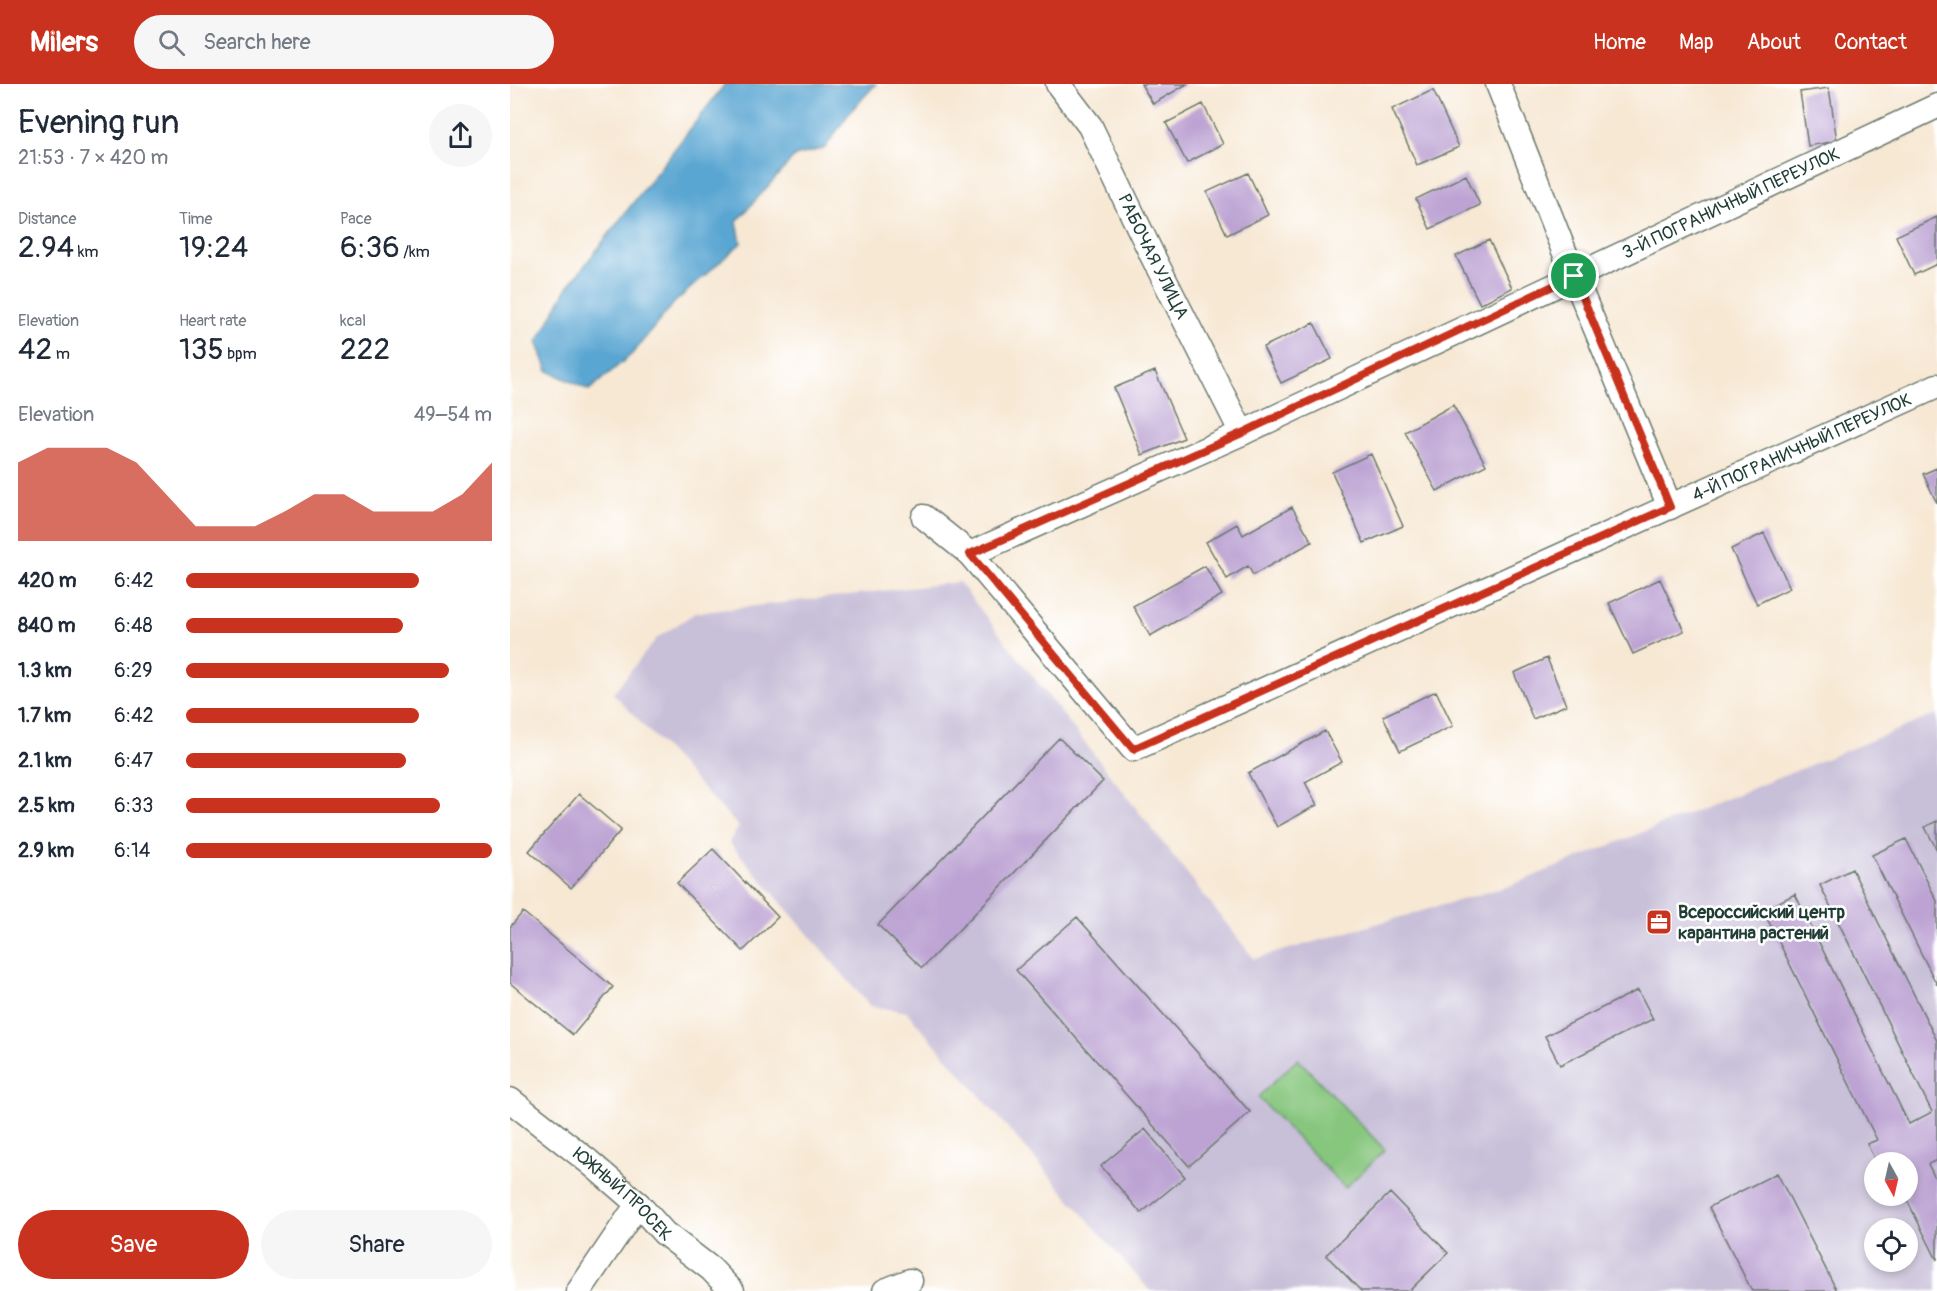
<!DOCTYPE html>
<html lang="en">
<head>
<meta charset="utf-8">
<style>
	body { margin:0; font-family:Pangolin,sans-serif; background:#f6f6f7; color:#1f2937; height:100vh; display:flex; flex-direction:column; font-size:22px; white-space:nowrap }
	* { box-sizing:border-box; margin:0 }
	p { font-size:20px; color:#747a83 }
	.icon { flex:none; width:33px; height:33px; fill:none; stroke:currentColor; stroke-width:2; stroke-linecap:round; stroke-linejoin:round }
	.map { position:relative; flex:1; overflow:hidden }
	.panel { display:flex; flex-direction:column; background:#fff; width:510px }
	.panel>* { flex:none }
	.needle { width:39px; rotate:172deg }
	.fabs { position:absolute; left:1354px; top:1068px; display:grid; gap:12px }
	.fabs a { display:grid; place-items:center; width:54px; height:54px; border-radius:50%; background:#fff; box-shadow:0 3px 9px #0003; font-size:30px }
	.pin { position:absolute; display:grid; place-items:center; width:51px; height:51px; color:#fff; margin:-26px; border:3px solid #fff; border-radius:50%; box-shadow:0 2px 6px #0007 }
	.round { display:grid; place-items:center; flex:none; width:63px; height:63px; border-radius:32px; background:#f6f6f7 }
	.headline { display:flex; align-items:center; justify-content:space-between; height:102px; padding:0 18px }
	h1 { font-size:33px; font-weight:600; line-height:45px }
	.stats { display:grid; grid-template-columns:repeat(3,1fr); gap:9px; height:102px; padding:6px 18px }
	.stats div { display:grid; align-content:center }
	.stats b { font-size:30px; font-weight:600 }
	.stats small { font-size:16px; font-weight:400 }
	.stats p { font-size:16px }
	.chart { height:168px; padding:12px 18px }
	.chart p { display:flex; justify-content:space-between }
	.chart svg { width:100%; height:108px; margin-top:6px; fill:#c8321e; opacity:.7 }
	.button { display:flex; gap:12px; margin-top:auto; padding:12px 18px }
	.button a { flex:1; height:69px; border-radius:36px; background:#c8321e; color:#fff; font-size:24px; font-weight:600; line-height:69px; text-align:center }
	.button a+a { background:#f6f6f7; color:#1f2937 }
	ul { padding:0 18px; list-style:none; font-size:20px }
	li { display:grid; grid-template-columns:96px 72px 1fr; align-items:center; height:45px }
	li i { height:15px; border-radius:8px; background:#c8321e }
	header { display:flex; align-items:center; gap:36px; box-sizing:border-box; height:84px; padding:0 30px; background:#c8321e; color:#fff }
	header strong { font-size:28px }
	nav { display:flex; gap:33px; margin-inline-start:auto; font-size:21px }
	.search { width:420px; height:54px; background:#f6f6f7; display:flex; align-items:center; gap:15px; box-sizing:border-box; padding:0 21px; border-radius:33px; color:#747a83; font-size:22px }
	main { display:flex; flex:1; min-height:0 }
	.map>svg:first-child { display:block }
	.industrial { fill:#c8bfd8; fill-rule:evenodd }
	.green { fill:#86c67d; stroke:#528258; stroke-width:1.5 }
	.water { fill:#5aa6d2; stroke:#3c7283; stroke-width:1.5 }
	.building { fill:#bca3d3 }
	.lines { fill:none; stroke-linecap:round; stroke-linejoin:round }
	.minor-casing { stroke:#6b796c; stroke-width:27 }
	.minor { stroke:#fff; stroke-width:24 }
	.route-casing { stroke:#fff; stroke-width:12 }
	.route { stroke:#c8321e; stroke-width:8 }
	.labels { text-anchor:middle; dominant-baseline:central; stroke-width:5; stroke-linejoin:round; paint-order:stroke }
	.street-label { font-size:18px; fill:#1f3d34; stroke:#fff }
	.poi-label { font-size:18px; font-weight:bold; fill:#1f3d34; stroke:#fff; text-anchor:start }
</style>
</head>
<body>
<header>
<strong>Milers</strong>
<div class="search"><svg class="icon" aria-label="search" viewBox="0 0 24 24"><circle cx="10" cy="10" r="6"/><path d="M15 15l6 6"/></svg>Search here</div>
<nav><a>Home</a><a>Map</a><a>About</a><a>Contact</a></nav>
</header>
<main>
<section class="panel">
<div class="headline"><div><h1>Evening run</h1><p>21:53 · 7 × 420 m</p></div><a class="round"><svg class="icon" aria-label="share" viewBox="0 0 24 24"><path d="M12 15V3M7 8l5-5 5 5M5 13v7h14v-7"/></svg></a></div>
<div class="stats">
<div><p>Distance</p><b>2.94<small> km</small></b></div>
<div><p>Time</p><b>19:24</b></div>
<div><p>Pace</p><b>6:36<small> /km</small></b></div>
</div>
<div class="stats">
<div><p>Elevation</p><b>42<small> m</small></b></div>
<div><p>Heart rate</p><b>135<small> bpm</small></b></div>
<div><p>kcal</p><b>222</b></div>
</div>
<div class="chart"><p><span>Elevation</span>49–54 m</p>
<svg viewBox="0 0 160 44" preserveAspectRatio="none"><path d="M0 44V12L10 6L20 6L30 6L40 12L50 25L60 38L70 38L80 38L90 32L100 25L110 25L120 32L130 32L140 32L150 25L160 12V44z"/></svg>
</div>
<ul>
<li><b>420 m</b>6:42<i style="width:76%"></i></li>
<li><b>840 m</b>6:48<i style="width:71%"></i></li>
<li><b>1.3 km</b>6:29<i style="width:86%"></i></li>
<li><b>1.7 km</b>6:42<i style="width:76%"></i></li>
<li><b>2.1 km</b>6:47<i style="width:72%"></i></li>
<li><b>2.5 km</b>6:33<i style="width:83%"></i></li>
<li><b>2.9 km</b>6:14<i style="width:100%"></i></li>
</ul>
<div class="button"><a>Save</a><a>Share</a></div>
</section>
<div class="map">
<svg width="1427" height="1207" viewBox="0 0 1427 1207">
	<rect width="100%" height="100%" fill="#fff"/>
	<filter id="ink" filterUnits="userSpaceOnUse"><feTurbulence type="fractalNoise" baseFrequency=".0167" numOctaves="2"/><feDisplacementMap in="SourceGraphic" scale="12" xChannelSelector="R" yChannelSelector="G"/><feConvolveMatrix kernelMatrix="1 2 1 2 8 2 1 2 1" color-interpolation-filters="sRGB"/></filter>
	<filter id="wash" filterUnits="userSpaceOnUse"><feTurbulence type="fractalNoise" baseFrequency=".008" numOctaves="4" result="noise"/><feDisplacementMap in="SourceGraphic" scale="24" xChannelSelector="R" yChannelSelector="G"/><feGaussianBlur stdDeviation="1.35" result="paint"/><feColorMatrix in="noise" values="0 0 0 0 0 0 0 0 0 0 0 0 0 0 0 0 0 1.4 0 .05"/><feComposite in="paint" operator="in"/></filter>
	<g filter="url(#wash)">
		<rect width="100%" height="100%" fill="#f7e8d4"/>
		<path class="industrial" d="M449 498 744 875 999 802 1427 630V1207H640L397 928 360 922 219 758 229 743 103 609 147 554 185 529ZM1365 1078H1398V1112H1365ZM1365 1144H1398V1178H1365Z"/>
		<path class="green" d="M788 975 875 1066 835 1104 748 1013Z"/>
		<path class="water" d="M215 0H366L340 28 315 64 285 72 227 137 231 159 164 219 122 270 79 306 38 287 27 258 58 203Z"/>
		<g id="blocks">
			<path class="building" d="M631 0H677L643 20Z
				M1319 4 1327 57 1298 62 1290 8Z
				M923 6 949 63 907 81 882 25Z
				M693 20 713 60 677 79 656 39Z
				M738 89 758 131 717 151 697 108Z
				M956 91 970 121 920 145 906 115Z
				M1427 133V180L1404 191 1386 152Z
				M979 156 1002 204 970 220 946 172Z
				M804 239 822 275 771 299 753 263Z
				M645 287 674 354 632 371 604 304Z
				M943 321 976 381 927 407 895 348Z
				M861 370 893 442 854 459 822 388Z
				M1427 384V419L1413 390Z
				M782 423 802 458 743 491 738 482 717 495 696 458 727 440 733 451Z
				M1254 449 1280 504 1247 520 1221 465Z
				M695 482 712 511 640 552 623 522Z
				M1150 495 1174 547 1123 570 1099 519Z
				M1037 574 1056 621 1023 635 1004 589Z
				M926 607 943 642 890 667 873 632Z
				M815 647 832 678 795 698 807 721 767 743 738 689Z
				M549 654 593 697 412 884 368 841Z
				M69 710 111 746 61 804 19 767Z
				M1427 737V766L1415 743Z
				M1396 755 1427 817V901L1362 771Z
				M203 765 268 833 233 867 167 799Z
				M1342 785 1427 957V1076L1418 1080 1427 1098V1176L1395 1112H1398V1078H1366L1357 1060 1367 1056 1253 826 1285 810 1399 1040 1422 1028 1310 801Z
				M13 828 103 903 63 951 0 899V843Z
				M567 833 740 1028 679 1082 506 886Z
				M1128 906 1143 935 1050 981 1035 952Z
				M635 1045 675 1093 631 1129 591 1082Z
				M1267 1089 1327 1207H1242L1199 1123Z
				M880 1109 938 1169 899 1207H851L816 1171Z"/>
		</g>
	</g>
	<g filter="url(#ink)">
		<use href="#blocks" fill-opacity="0" stroke="#6b796c" stroke-width="1.5"/>
		<g class="lines">
			<g class="minor-casing">
				<g id="minor">
					<path id="s1" d="M548 0 580 42 643 173 732 349"/>
					<path d="M988 0 1064 192 1160 423"/>
					<path id="s2" d="M414 433 460 470 623 665 1427 302"/>
					<path id="s3" d="M460 470 732 349 1427 22"/>
					<path id="s4" d="M0 1016 78 1077 128 1120 154 1149 201 1185 222 1207"/>
					<path d="M69 1207 128 1120"/>
					<path d="M375 1207 400 1197"/>
				</g>
			</g>
			<use href="#minor" class="minor"/>
		</g>
	</g>
	<g class="lines" filter="url(#ink)">
		<g class="route-casing">
			<path id="route" d="M1064 192 1160 423 623 665 460 470 732 349Z"/>
		</g>
		<use href="#route" class="route"/>
	</g>
	<defs>
		<g id="office-square" transform="scale(1.35)"><rect x="-9" y="-9" width="18" height="18" rx="4" fill="#c8321e" stroke="#fff"/><path d="M-6-3h4V-5.5h4V-3h4V5H-6ZM-1-4.5V-3h2v-1.5ZM-6 0V1H6V0Z" fill="#fff"/></g>
	</defs>
	<g fill-rule="evenodd">
		<use href="#office-square" x="1149" y="838"/>
	</g>
	<g class="labels">
		<g class="street-label">
			<text stroke="none"><textPath href="#s3" startOffset="838">3-Й ПОГРАНИЧНЫЙ ПЕРЕУЛОК</textPath></text>
			<text stroke="none"><textPath href="#s1" startOffset="198">РАБОЧАЯ УЛИЦА</textPath></text>
			<text stroke="none"><textPath href="#s2" startOffset="1047">4-Й ПОГРАНИЧНЫЙ ПЕРЕУЛОК</textPath></text>
			<text stroke="none"><textPath href="#s4" startOffset="147">ЮЖНЫЙ ПРОСЕК</textPath></text>
		</g>
		<g class="poi-label">
			<text x="1168" y="828">Всероссийский центр<tspan x="1168" dy="21">карантина растений</tspan></text>
		</g>
	</g>
</svg>
<div class="fabs">
<a><svg class="needle" viewBox="-14 -14 28 28"><path d="M0-13l5 13h-10z" fill="#e53935"/><path d="M0 13l5-13h-10z" fill="#747a83"/></svg></a>
<a><svg class="icon" aria-label="locate" viewBox="0 0 24 24"><circle cx="12" cy="12" r="6"/><path d="M12 2v4M12 18v4M2 12h4M18 12h4"/></svg></a>
</div>
<div class="pin" style="left:1064px;top:192px;background:#1e9e55"><svg class="icon" aria-label="arrive" viewBox="0 0 24 24"><path d="M6 21V4h12l-3 4 3 4H6"/></svg></div>
</div>
</main>
</body>
</html>
